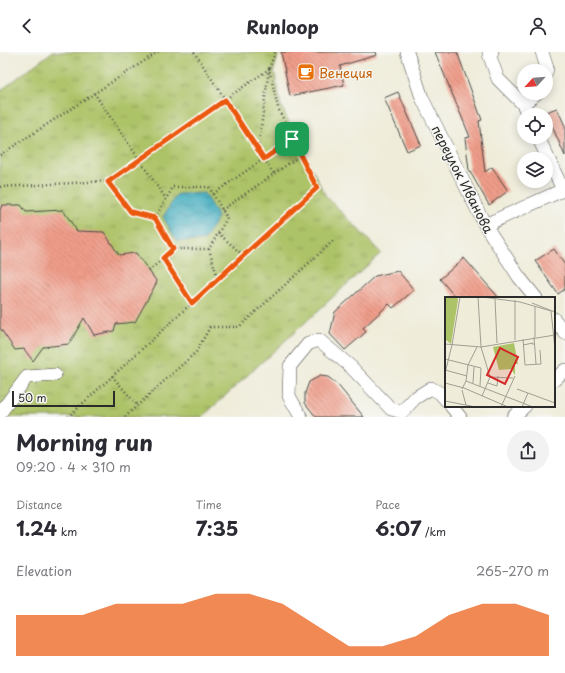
<!DOCTYPE html>
<html lang="en">
<head>
<meta charset="utf-8">
<style>
	body { margin:0; font-family:"Playpen Sans",sans-serif; background:#f2f2f3; color:#2b2b33; height:100vh; display:flex; flex-direction:column; font-size:15px; white-space:nowrap }
	* { box-sizing:border-box; margin:0 }
	p { font-size:13px; color:#7c7c81 }
	.icon { flex:none; width:22px; height:22px; fill:none; stroke:currentColor; stroke-width:2; stroke-linecap:round; stroke-linejoin:round }
	.map { position:relative; height:365px; overflow:hidden }
	.sheet { display:flex; flex-direction:column; background:#fff; flex:1 }
	.sheet>* { flex:none }
	.needle { width:26px; rotate:244deg }
	.tools { position:absolute; left:517px; top:12px; display:grid; gap:8px }
	.tools a { display:grid; place-items:center; width:36px; height:36px; border-radius:50%; background:#fff; box-shadow:0 2px 10px #0003; font-size:20px }
	.scale { position:absolute; left:12px; bottom:10px; width:103px; box-sizing:border-box; padding-left:4px; border:2px solid #2b2b2b; border-top:0; font-size:11px; line-height:14px; white-space:nowrap; color:#2b2b2b; -webkit-text-stroke:3px #f6f6f2; paint-order:stroke }
	.pin { position:absolute; display:grid; place-items:center; width:34px; height:34px; color:#fff; margin:-17px; border-radius:8px; box-shadow:0 2px 6px #0006 }
	.round { display:grid; place-items:center; flex:none; width:42px; height:42px; border-radius:21px; background:#f2f2f3 }
	.headline { display:flex; align-items:center; justify-content:space-between; height:68px; padding:0 16px }
	h1 { font-size:22px; font-weight:700; line-height:30px }
	.figures { display:grid; grid-template-columns:repeat(3,1fr); gap:6px; height:68px; padding:4px 16px }
	.figures div { display:grid; align-content:center }
	.figures b { font-size:20px; font-weight:700 }
	.figures small { font-size:11px; font-weight:400 }
	.figures p { font-size:11px }
	.chart { height:112px; padding:8px 16px }
	.chart p { display:flex; justify-content:space-between }
	.chart svg { width:100%; height:72px; margin-top:4px; fill:#ea580c; opacity:.7 }
	header { display:flex; justify-content:space-between; align-items:center; height:52px; padding:0 16px; background:#fff; font-size:18px; font-weight:700 }
	.map>svg:first-child { display:block }
	.park { fill:url(#park-tufts); stroke:#6c7749 }
	.water { fill:url(#water-waves); stroke:#366c75 }
	.building { fill:url(#building-back-hatch) }
	.lines { fill:none; stroke-linecap:round; stroke-linejoin:round }
	.minor-casing { stroke:#484845; stroke-width:14 }
	.path { stroke:#484845; stroke-width:2.5; stroke-dasharray:1 3; stroke-linecap:butt }
	.minor { stroke:#fff; stroke-width:13 }
	.route-casing { stroke:#fff; stroke-width:8 }
	.route { stroke:#ea580c; stroke-width:5 }
	.labels { text-anchor:middle; dominant-baseline:central; stroke-width:3; stroke-linejoin:round; paint-order:stroke }
	.food-label { font-size:13px; fill:#c56008; stroke:#f6f6f2; text-anchor:start }
	.street-label { font-size:13px; fill:#2b2b2b; stroke:#f6f6f2 }
	.inset-road { fill:none; stroke:#a19f93; stroke-width:1 }
	.view { fill:#d62828; fill-opacity:0.15; stroke:#d62828; stroke-width:2 }
	.inset-edge { fill:none; stroke:#2b2b2b; stroke-width:2 }
</style>
</head>
<body>
<header><svg class="icon" aria-label="back" viewBox="0 0 24 24"><path d="M15 5l-7 7 7 7"/></svg>Runloop<svg class="icon" aria-label="person" viewBox="0 0 24 24"><circle cx="12" cy="8" r="4"/><path d="M4 21q1-7 8-7t8 7"/></svg></header>
<div class="map">
<svg width="565" height="365" viewBox="0 0 565 365">
	<defs>
		<pattern id="park-tufts" width="24" height="20" patternUnits="userSpaceOnUse"><rect width="24" height="20" fill="#adc367"/><path d="M3 7l-1-3M5 7V3M7 7l1-3M15 17l-1-3M17 17v-4M19 17l1-3" fill="none" stroke="#8d9f55"/></pattern>
		<pattern id="water-waves" width="16" height="10" patternUnits="userSpaceOnUse"><rect width="16" height="10" fill="#40acbf"/><path d="M0 5q4-4 8 0t8 0" fill="none" stroke="#368c9b"/></pattern>
		<pattern id="building-back-hatch" width="6" height="6" patternUnits="userSpaceOnUse"><rect width="6" height="6" fill="#f09d8a"/><path d="M-1 5l2 2M0 0l6 6M5-1l2 2" fill="none" stroke="#c38071"/></pattern>
	</defs>
	<rect width="100%" height="100%" fill="#f6f6f2"/>
	<filter id="ink" filterUnits="userSpaceOnUse"><feTurbulence type="fractalNoise" baseFrequency=".025" numOctaves="2"/><feDisplacementMap in="SourceGraphic" scale="8" xChannelSelector="R" yChannelSelector="G"/><feConvolveMatrix kernelMatrix="1 2 1 2 8 2 1 2 1" color-interpolation-filters="sRGB"/></filter>
	<filter id="wash" filterUnits="userSpaceOnUse"><feTurbulence type="fractalNoise" baseFrequency=".012" numOctaves="4" result="noise"/><feDisplacementMap in="SourceGraphic" scale="16" xChannelSelector="R" yChannelSelector="G"/><feGaussianBlur stdDeviation="0.9" result="paint"/><feColorMatrix in="noise" values="0 0 0 0 0 0 0 0 0 0 0 0 0 0 0 0 0 1.4 0 .05"/><feComposite in="paint" operator="in"/></filter>
	<g filter="url(#wash)">
		<rect width="100%" height="100%" fill="#efecd9"/>
		<path class="park" d="M52 0H279L274 18 281 54 325 143 381 201 202 365H0V39Z"/>
		<path class="water" d="M204 141 218 165 204 189H177L163 165 177 142Z"/>
		<g id="blocks">
			<path class="building" d="M281 0H376L377 3 340 14 344 33 290 44Z
				M435 0H457L482 68 479 69 485 120 492 115 508 139 489 153 469 118 465 86 470 85Z
				M398 40 421 93 407 99 384 46Z
				M557 56 565 74V104L546 60Z
				M2 153H21L26 160 63 158 77 179 104 180 119 203 136 201 157 230 135 270 116 272 114 279 94 283 84 266 69 292 43 295 33 309 24 297 15 298 0 276V158Z
				M554 197 565 213V237L558 242 535 209Z
				M464 206 499 246H456L440 227Z
				M398 219 414 238 393 256 389 252 363 276 366 280 345 298 330 282 335 260 375 224Z
				M320 324 328 325 337 332 364 365H316L305 351V341L309 330Z"/>
		</g>
	</g>
	<g filter="url(#ink)">
		<use href="#blocks" fill-opacity="0" stroke="#484845" stroke-width="1"/>
		<g class="lines">
			<g class="minor-casing">
				<path id="minor" d="M407 0 422 46 485 173 519 225 536 246
					M492 0 489 2 498 27 523 52 528 63
					M542 0 547 16 546 21
					M523 52 537 41
					M538 85 563 138
					M485 173 565 137
					M554 267 565 281
					M554 328 565 318
					M451 354 460 365
					M0 361 27 325 55 323
					M301 365 289 344 290 314 308 292 319 288 351 315 391 357 402 360 415 346 431 336 440 341 446 348
					M513 365 525 354"/>
			</g>
			<path class="path" d="M194 0 274 122
				M94 41 166 147
				M0 103 158 0
				M108 129 131 160 155 166
				M0 135 108 129 269 17 258 98
				M173 135H209L227 166 209 197H173L155 166Z
				M213 142 292 87
				M222 158 301 103
				M218 181 244 204
				M209 197 218 227
				M163 206 192 251
				M149 219 173 197
				M112 324 137 353
				M68 365 317 136 278 56 269 17 275 0
				M125 365 196 300 210 275H239L334 188"/>
			<use href="#minor" class="minor"/>
		</g>
	</g>
	<g class="lines" filter="url(#ink)">
		<g class="route-casing">
			<path id="route" d="M225 48 264 107 292 87 317 136 192 251 163 206 173 197 155 166 131 160 108 130Z"/>
		</g>
		<use href="#route" class="route"/>
	</g>
	<defs>
		<g id="cafe-square" transform="scale(0.9)"><rect x="-9" y="-9" width="18" height="18" rx="4" fill="#e8710a" stroke="#f6f6f2"/><path d="M-5.5-4.5H6V0H3Q3 3.5 0 3.5H-2.5Q-5.5 3.5-5.5 0ZM3-3.2v2h1.7v-2ZM-6 4.5H4V6H-6Z" fill="#fff"/></g>
	</defs>
	<g fill-rule="evenodd">
		<use href="#cafe-square" x="306" y="20"/>
	</g>
	<g class="labels">
		<g class="food-label">
			<text x="319" y="20">Венеция</text>
		</g>
		<g class="street-label">
			<text transform="translate(463 127) rotate(63)">переулок Иванова</text>
		</g>
	</g>
	<g transform="translate(445 245)">
		<rect width="110" height="110" fill="#efecd9"/>
		<path d="M0 0H12L13 3 6 47 0 42ZM69 46 73 67H70V78L66 72 54 73 48 50Z" fill="#adc367"/>
		<path class="inset-road" d="M33 0 36 50M37 0 75 5 106 14 110 52M50 2 52 46M87 6 110 15M90 10V40M89 40 91 67M78 42 80 68 96 67 95 53M70 43V3M0 47 36 50 110 38M7 48 15 0M78 48 88 46V48M36 50 45 80 37 99M0 62 36 71 35 89M0 73 22 79M0 76 7 48M45 80 68 81M21 84 88 110M0 86 19 91 63 110M28 86 29 70M43 86 52 89 53 79M17 92 21 84 23 68 32 50M72 92 110 106M17 93 21 108M0 104 31 110M56 110 70 79M77 110 83 96"/>
		<path class="view" d="M55 51 73 60 60 87 42 78Z"/>
		<rect width="110" height="110" class="inset-edge"/>
	</g>
</svg>
<div class="tools">
<a><svg class="needle" viewBox="-14 -14 28 28"><path d="M0-13l5 13h-10z" fill="#e53935"/><path d="M0 13l5-13h-10z" fill="#7c7c81"/></svg></a>
<a><svg class="icon" aria-label="locate" viewBox="0 0 24 24"><circle cx="12" cy="12" r="6"/><path d="M12 2v4M12 18v4M2 12h4M18 12h4"/></svg></a>
<a><svg class="icon" aria-label="layers" viewBox="0 0 24 24"><path d="M12 4l9 5-9 5-9-5zM3 14l9 5 9-5"/></svg></a>
</div>
<div class="scale">50 m</div>
<div class="pin" style="left:292px;top:87px;background:#1e9e55"><svg class="icon" aria-label="arrive" viewBox="0 0 24 24"><path d="M6 21V4h12l-3 4 3 4H6"/></svg></div>
</div>
<section class="sheet">
<div class="headline"><div><h1>Morning run</h1><p>09:20 · 4 × 310 m</p></div><a class="round"><svg class="icon" aria-label="share" viewBox="0 0 24 24"><path d="M12 15V3M7 8l5-5 5 5M5 13v7h14v-7"/></svg></a></div>
<div class="figures">
<div><p>Distance</p><b>1.24<small> km</small></b></div>
<div><p>Time</p><b>7:35</b></div>
<div><p>Pace</p><b>6:07<small> /km</small></b></div>
</div>
<div class="chart"><p><span>Elevation</span>265–270 m</p>
<svg viewBox="0 0 160 44" preserveAspectRatio="none"><path d="M0 44V19L10 19L20 19L30 12L40 12L50 12L60 6L70 6L80 12L90 25L100 38L110 38L120 32L130 19L140 12L150 12L160 19V44z"/></svg>
</div>
</section>
</body>
</html>
